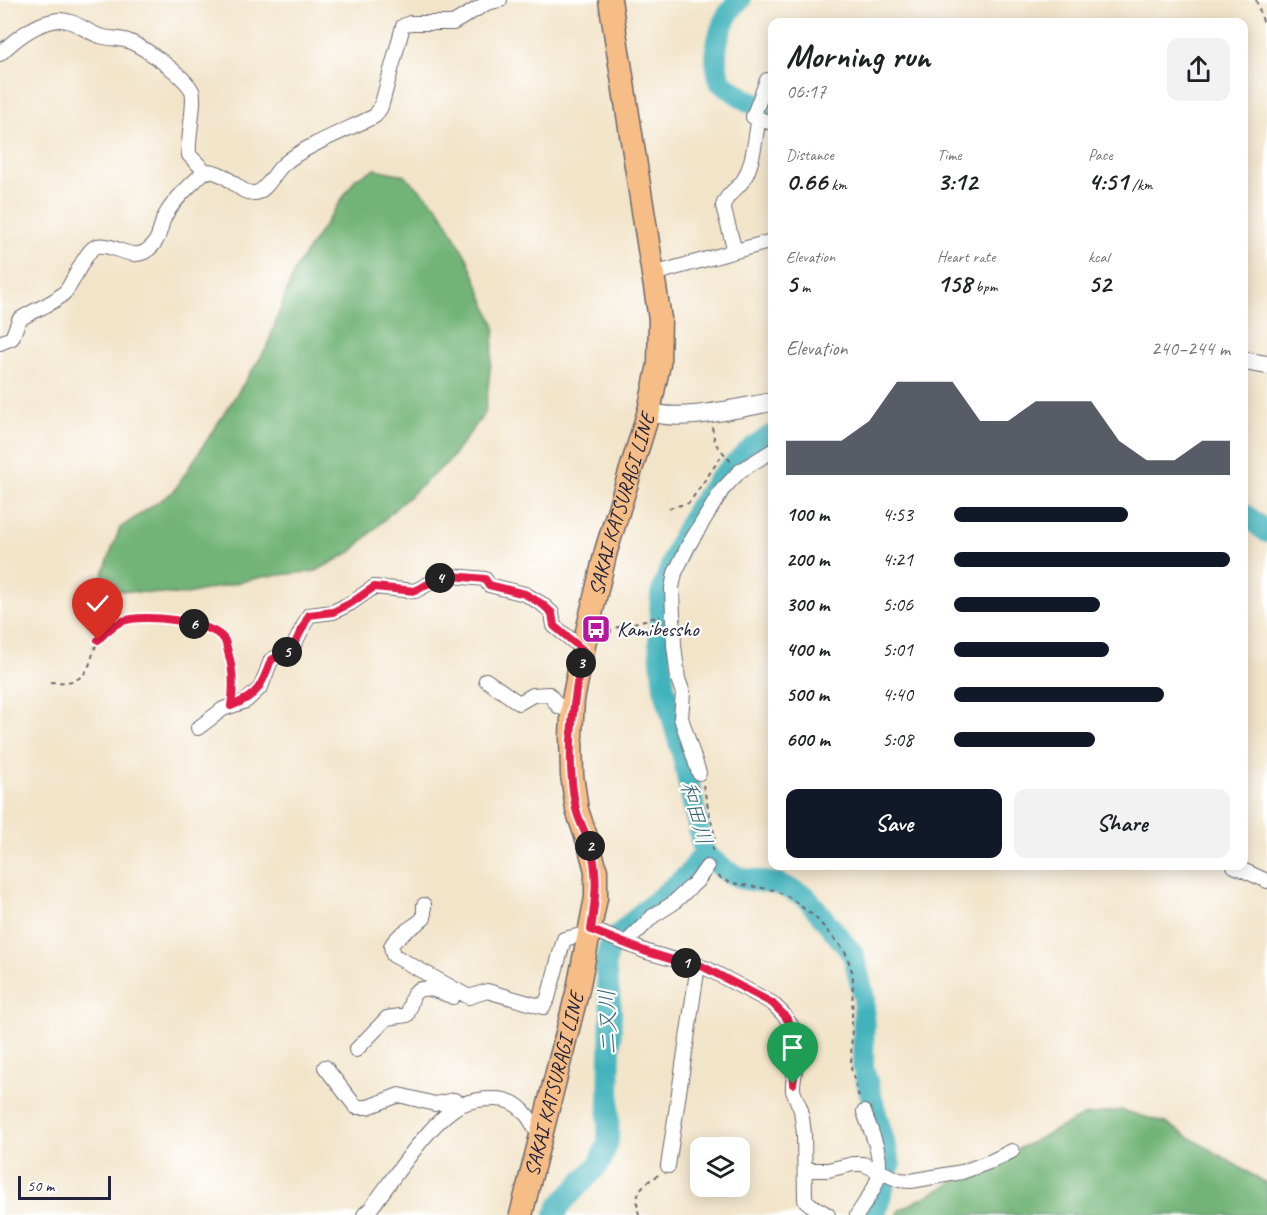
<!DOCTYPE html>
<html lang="en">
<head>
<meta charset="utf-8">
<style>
	body { margin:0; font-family:Caveat,"Klee One",sans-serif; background:#f2f2f2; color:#202124; height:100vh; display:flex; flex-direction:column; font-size:22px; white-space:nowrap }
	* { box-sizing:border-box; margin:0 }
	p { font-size:20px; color:#757577 }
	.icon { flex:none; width:33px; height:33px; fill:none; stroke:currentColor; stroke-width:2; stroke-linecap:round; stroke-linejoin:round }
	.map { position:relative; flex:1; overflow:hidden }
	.panel { position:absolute; left:768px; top:18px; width:480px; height:852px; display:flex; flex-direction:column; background:#fff; border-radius:12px; box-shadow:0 3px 15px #0003 }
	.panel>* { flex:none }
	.controls { position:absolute; left:690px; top:1137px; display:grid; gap:12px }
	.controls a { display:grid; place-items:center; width:60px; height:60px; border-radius:12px; background:#fff; box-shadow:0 3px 15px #0003; font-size:30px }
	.scale { position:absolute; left:18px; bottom:15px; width:93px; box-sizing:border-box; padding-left:6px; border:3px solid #22223b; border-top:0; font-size:16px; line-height:21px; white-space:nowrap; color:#22223b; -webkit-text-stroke:4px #fff; paint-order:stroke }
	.pin { position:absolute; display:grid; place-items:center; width:51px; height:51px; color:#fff; margin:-62px -26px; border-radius:50% 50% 50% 0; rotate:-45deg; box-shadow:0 0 6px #0007 }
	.pin .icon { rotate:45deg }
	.km { position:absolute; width:30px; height:30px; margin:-15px; border-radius:50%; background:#222; color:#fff; font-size:16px; line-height:30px; text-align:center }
	.round { display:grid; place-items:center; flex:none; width:63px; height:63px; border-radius:12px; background:#f2f2f2 }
	.summary { display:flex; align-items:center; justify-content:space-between; height:102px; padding:0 18px }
	h1 { font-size:33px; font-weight:600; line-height:45px }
	.stats { display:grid; grid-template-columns:repeat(3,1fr); gap:9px; height:102px; padding:6px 18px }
	.stats div { display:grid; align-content:center }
	.stats b { font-size:26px; font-weight:600 }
	.stats small { font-size:16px; font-weight:400 }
	.stats p { font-size:16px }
	.chart { height:168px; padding:12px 18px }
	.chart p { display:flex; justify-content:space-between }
	.chart svg { width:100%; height:108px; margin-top:6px; fill:#111827; opacity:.7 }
	.button { display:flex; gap:12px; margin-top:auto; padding:12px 18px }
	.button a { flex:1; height:69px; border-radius:12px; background:#111827; color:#fff; font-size:24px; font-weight:600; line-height:69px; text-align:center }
	.button a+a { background:#f2f2f2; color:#202124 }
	ul { padding:0 18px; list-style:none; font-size:20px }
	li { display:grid; grid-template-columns:96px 72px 1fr; align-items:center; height:45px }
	li i { height:15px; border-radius:8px; background:#111827 }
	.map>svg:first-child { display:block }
	.forest { fill:#72b477; stroke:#4a6b59; stroke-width:1.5 }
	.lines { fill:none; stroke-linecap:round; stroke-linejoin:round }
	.river { stroke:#43b3bc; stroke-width:22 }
	.minor-casing { stroke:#6b666d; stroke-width:16 }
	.tertiary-casing { stroke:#6b666d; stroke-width:20 }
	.primary-casing { stroke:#6b666d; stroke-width:25 }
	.path { stroke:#6b666d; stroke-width:2; stroke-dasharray:4.5 4.5; stroke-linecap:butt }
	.minor { stroke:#fff; stroke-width:14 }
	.tertiary { stroke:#fff; stroke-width:18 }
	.primary { stroke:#f6be86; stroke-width:22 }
	.route-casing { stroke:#fff; stroke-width:12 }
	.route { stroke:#e11d48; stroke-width:8 }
	.labels { text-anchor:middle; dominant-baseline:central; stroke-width:4.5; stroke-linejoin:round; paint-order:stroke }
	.street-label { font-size:21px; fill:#22223b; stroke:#fff }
	.poi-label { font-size:21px; fill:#22223b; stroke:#fff; text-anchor:start }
	.water-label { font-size:22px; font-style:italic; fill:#316375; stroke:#fff }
</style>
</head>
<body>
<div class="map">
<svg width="1267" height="1215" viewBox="0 0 1267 1215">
	<rect width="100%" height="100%" fill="#fff"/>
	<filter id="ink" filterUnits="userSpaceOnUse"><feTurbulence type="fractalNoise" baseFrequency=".0167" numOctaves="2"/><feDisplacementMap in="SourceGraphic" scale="12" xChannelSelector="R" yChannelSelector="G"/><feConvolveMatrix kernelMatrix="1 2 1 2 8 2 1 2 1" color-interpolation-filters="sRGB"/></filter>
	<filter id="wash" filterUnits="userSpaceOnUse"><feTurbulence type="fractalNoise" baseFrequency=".008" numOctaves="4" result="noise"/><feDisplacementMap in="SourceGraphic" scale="24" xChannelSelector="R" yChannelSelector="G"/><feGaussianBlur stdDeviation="1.35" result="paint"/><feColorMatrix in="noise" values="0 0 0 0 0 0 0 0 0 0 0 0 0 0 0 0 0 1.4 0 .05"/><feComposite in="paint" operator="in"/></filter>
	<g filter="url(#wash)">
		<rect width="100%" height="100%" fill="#f2e4c9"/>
		<path class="forest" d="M375 169 404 175 438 207 467 258 495 327 485 413 450 460 396 508 351 552 316 571 262 577 183 595 97 589 120 528 174 491 266 349 295 269 356 178Z
			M1121 1110 1166 1123 1267 1184V1215H897L899 1210 1083 1116Z"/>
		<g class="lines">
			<path class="river" d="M740 0C725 11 716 39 716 57 716 65 718 74 720 82L748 101 772 111
				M772 435 753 447 720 478 698 508 680 542 661 594 659 643 664 687 682 753 704 853 726 871 743 879 779 884 806 897 853 954 864 998 863 1067 890 1164 875 1215
				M1244 514 1267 532
				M555 1215 560 1205 600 1163 608 1142 611 1010 605 965 610 944 636 918 689 874 704 853"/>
		</g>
	</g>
	<g filter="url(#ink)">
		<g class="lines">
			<g class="minor-casing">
				<path id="minor" d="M0 54C16 38 35 23 58 20 74 19 86 32 100 36 109 39 119 38 128 41 144 47 185 76 192 91 196 102 187 139 189 155L205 171
					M767 80 753 117 772 123
					M730 252 733 244 723 206C726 194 738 189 744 179 754 162 755 137 759 118
					M653 274 772 241
					M0 343 12 338 19 320C34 309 55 304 66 291 74 281 86 249 97 246 116 242 134 267 153 245 161 236 160 225 165 216 174 199 192 184 205 171 230 171 238 195 255 193 267 191 275 171 284 164 304 146 349 129 375 116L381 107 403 26 410 23H453L487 3 500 0
					M486 680 519 703 533 695 549 694 558 706 573 713
					M198 728 223 709 246 701 261 687 271 660 292 649 309 615 333 612 351 603 374 587 415 591 439 578 453 576 485 579 489 585 525 594 542 604 552 613 554 626 583 649
					M699 773 681 718 683 693 678 679 674 645 672 588 675 573 688 546 722 490 740 471 772 451
					M1234 866 1267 881
					M424 905V918C413 928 398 933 391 946L393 955 469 997 487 991 543 1007 548 998 564 939 590 933
					M591 929 647 952 708 969 772 1003 785 1016 794 1030 799 1044 793 1084V1091L801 1110 804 1134 805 1200 811 1205 828 1215
					M626 943 653 916 672 904 697 881 707 867
					M356 1050 387 1018 407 1015C410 1009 410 1002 413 996 419 981 443 993 453 997
					M325 1067 356 1107H368L399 1095 435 1104 454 1100 462 1104
					M668 1166 698 965
					M805 1170H828L853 1164H863L899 1180 911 1181 962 1172 992 1161 1012 1151
					M364 1215 371 1208C391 1182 434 1115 463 1104 472 1100 485 1099 495 1099 520 1099 531 1118 540 1139
					M857 1215C864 1204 875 1190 878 1177 883 1155 871 1132 864 1112"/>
			</g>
			<g class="tertiary-casing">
				<path id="tertiary" d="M1244 361 1267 365
					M649 411C676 424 742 407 772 402"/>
			</g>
			<g class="primary-casing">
				<g id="primary">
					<path id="s1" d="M521 1215 578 989 596 898V871L590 848 577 810 572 775 571 735 573 700 585 640 606 551 649 411 659 364 660 319 610 0"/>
				</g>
			</g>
			<path class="path" d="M1256 0 1263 21 1267 23
				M712 427 715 443 732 463
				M669 508 689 503 723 454
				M604 636 611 635V629L660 616
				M50 682C104 687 81 649 110 627 117 622 127 618 136 617 156 615 211 623 223 639 232 651 234 679 233 693
				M703 785 715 838 711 855
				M718 876 723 880 737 884 774 890 789 897 815 917 845 951 853 974 851 1068 860 1101
				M639 1215C634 1191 640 1186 660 1174"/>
			<use href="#minor" class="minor"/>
			<use href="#tertiary" class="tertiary"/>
			<use href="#primary" class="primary"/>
		</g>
	</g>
	<g class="lines" filter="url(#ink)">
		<g class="route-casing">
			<path id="route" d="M98 640C105 633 112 625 123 621 143 613 210 621 224 639 226 642 227 648 228 652 234 671 234 687 231 706 258 696 262 685 271 660L292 649 309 615 333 612 351 603 374 587 415 591 439 578 453 576 485 579 489 585 525 594 542 604 552 613 554 626 583 650C573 702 565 756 576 809 579 822 587 835 591 848 599 876 595 901 591 930L647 952 673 960 698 964 772 1003 785 1016 794 1030 799 1044 793 1084"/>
		</g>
		<use href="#route" class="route"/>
	</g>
	<defs>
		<g id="bus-square" transform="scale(1.5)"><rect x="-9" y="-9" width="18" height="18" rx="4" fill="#b5179e" stroke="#fff"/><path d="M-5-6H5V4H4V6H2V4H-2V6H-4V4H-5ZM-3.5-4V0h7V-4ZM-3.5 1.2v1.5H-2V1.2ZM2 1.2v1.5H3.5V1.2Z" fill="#fff"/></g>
	</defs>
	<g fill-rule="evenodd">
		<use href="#bus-square" x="596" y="629"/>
	</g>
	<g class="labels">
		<g class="street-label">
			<text stroke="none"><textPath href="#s1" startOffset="729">SAKAI KATSURAGI LINE</textPath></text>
			<text stroke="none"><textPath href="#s1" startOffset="135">SAKAI KATSURAGI LINE</textPath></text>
		</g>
		<g class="poi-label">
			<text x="617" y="629">Kamibessho</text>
		</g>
		<g class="water-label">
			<text transform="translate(696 813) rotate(74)">和田川</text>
			<text transform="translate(608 1022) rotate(-92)">二又川</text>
		</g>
	</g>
</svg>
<div class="controls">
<a><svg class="icon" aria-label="layers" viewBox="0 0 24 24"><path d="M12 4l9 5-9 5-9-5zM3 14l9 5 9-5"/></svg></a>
</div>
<div class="scale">50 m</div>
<div class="pin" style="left:793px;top:1084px;background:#1e9e55"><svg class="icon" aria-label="arrive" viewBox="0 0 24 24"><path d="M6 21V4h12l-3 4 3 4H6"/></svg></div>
<div class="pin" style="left:98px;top:640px;background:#d93025"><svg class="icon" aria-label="check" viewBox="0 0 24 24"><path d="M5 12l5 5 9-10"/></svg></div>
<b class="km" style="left:686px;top:963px">1</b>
<b class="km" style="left:590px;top:846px">2</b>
<b class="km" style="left:581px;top:663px">3</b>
<b class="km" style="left:440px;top:578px">4</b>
<b class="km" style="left:287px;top:652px">5</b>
<b class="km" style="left:194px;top:624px">6</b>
<section class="panel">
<div class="summary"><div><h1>Morning run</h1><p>06:17</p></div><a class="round"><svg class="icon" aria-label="share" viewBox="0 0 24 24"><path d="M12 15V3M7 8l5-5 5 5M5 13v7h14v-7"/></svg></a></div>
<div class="stats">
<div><p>Distance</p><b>0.66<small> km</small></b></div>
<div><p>Time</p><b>3:12</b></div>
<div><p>Pace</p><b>4:51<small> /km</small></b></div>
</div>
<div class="stats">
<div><p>Elevation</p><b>5<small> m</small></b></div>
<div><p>Heart rate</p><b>158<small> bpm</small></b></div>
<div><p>kcal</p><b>52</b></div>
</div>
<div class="chart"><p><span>Elevation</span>240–244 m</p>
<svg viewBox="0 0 160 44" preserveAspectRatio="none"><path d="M0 44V30L10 30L20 30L30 22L40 6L50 6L60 6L70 22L80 22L90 14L100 14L110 14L120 30L130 38L140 38L150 30L160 30V44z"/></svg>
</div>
<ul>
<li><b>100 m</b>4:53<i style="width:63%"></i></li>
<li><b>200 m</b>4:21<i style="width:100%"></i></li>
<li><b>300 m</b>5:06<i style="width:53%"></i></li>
<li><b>400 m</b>5:01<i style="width:56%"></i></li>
<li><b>500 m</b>4:40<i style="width:76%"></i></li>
<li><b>600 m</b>5:08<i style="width:51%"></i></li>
</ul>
<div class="button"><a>Save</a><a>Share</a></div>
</section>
</div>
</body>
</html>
